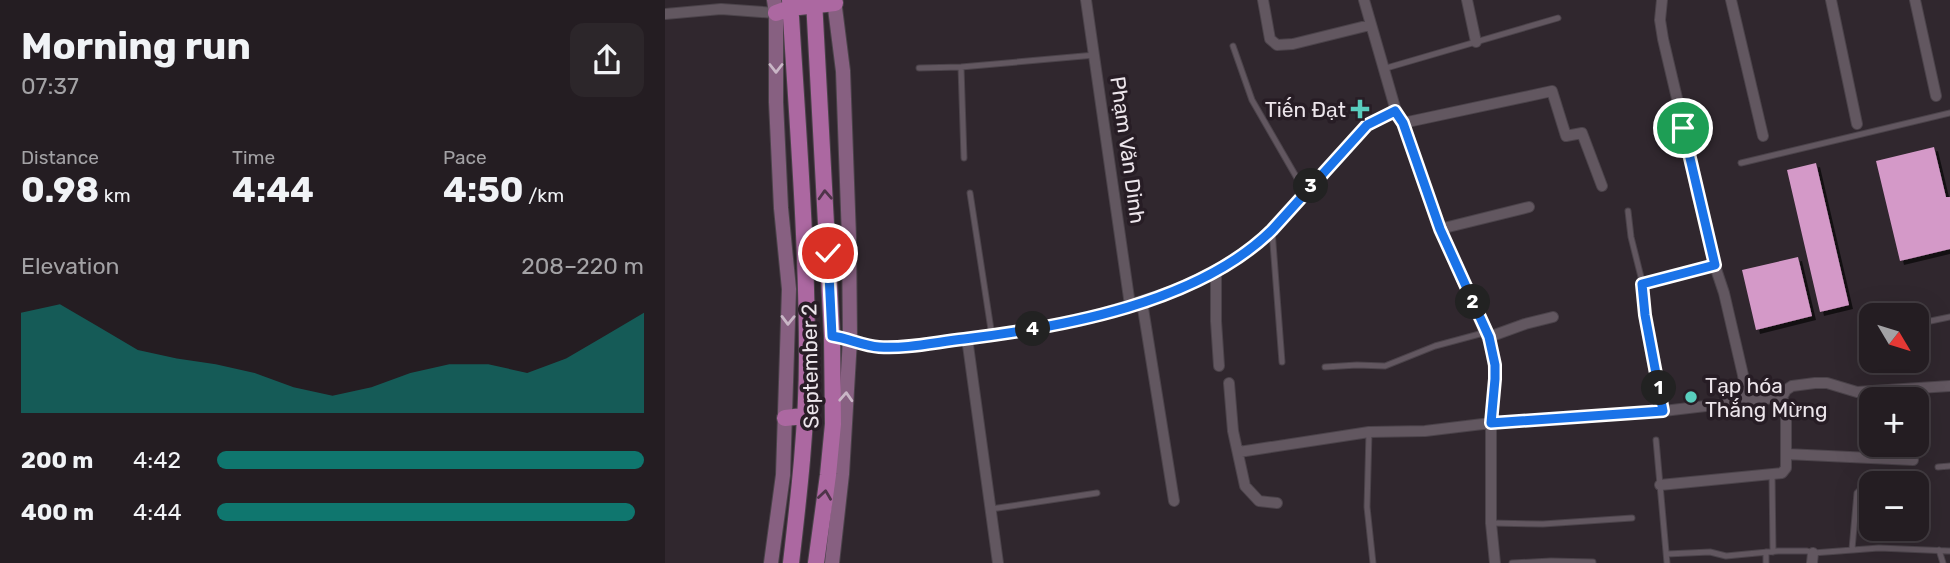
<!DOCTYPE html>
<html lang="en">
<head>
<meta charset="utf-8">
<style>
	body { margin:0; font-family:Rubik,sans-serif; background:#2c262a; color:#f1f3f6; height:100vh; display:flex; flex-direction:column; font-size:26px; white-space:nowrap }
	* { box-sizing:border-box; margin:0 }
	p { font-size:23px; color:#a3a2a5 }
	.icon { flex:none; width:38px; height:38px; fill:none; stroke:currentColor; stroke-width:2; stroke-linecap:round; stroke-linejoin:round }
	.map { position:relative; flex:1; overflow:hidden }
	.drawer { display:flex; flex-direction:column; background:#241d22; width:665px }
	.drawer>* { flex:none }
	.needle { width:46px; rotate:128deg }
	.fabs { position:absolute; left:1194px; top:303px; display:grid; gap:14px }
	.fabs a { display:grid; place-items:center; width:70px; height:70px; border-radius:14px; background:#241d22; box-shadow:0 7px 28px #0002,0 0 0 2px #413b40; font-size:35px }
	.pin { position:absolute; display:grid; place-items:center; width:60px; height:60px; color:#fff; margin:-30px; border:4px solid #fff; border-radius:50%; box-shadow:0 2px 7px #0007 }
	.km { position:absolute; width:35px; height:35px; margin:-18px; border-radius:50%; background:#222; color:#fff; font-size:19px; line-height:35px; text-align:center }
	.round { display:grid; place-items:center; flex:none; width:74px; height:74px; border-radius:14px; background:#2c262a }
	.head { display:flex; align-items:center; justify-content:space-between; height:119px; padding:0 21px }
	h1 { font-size:38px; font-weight:700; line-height:52px }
	.stats { display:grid; grid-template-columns:repeat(3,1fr); gap:10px; height:119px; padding:7px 21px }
	.stats div { display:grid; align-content:center }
	.stats b { font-size:35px; font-weight:700 }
	.stats small { font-size:19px; font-weight:400 }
	.stats p { font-size:19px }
	.chart { height:196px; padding:14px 21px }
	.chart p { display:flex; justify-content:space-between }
	.chart svg { width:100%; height:126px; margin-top:7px; fill:#0f766e; opacity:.7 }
	ul { padding:0 21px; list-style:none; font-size:23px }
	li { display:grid; grid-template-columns:112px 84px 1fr; align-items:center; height:52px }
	li i { height:18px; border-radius:9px; background:#0f766e }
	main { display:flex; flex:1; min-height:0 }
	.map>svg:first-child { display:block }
	.building { fill:#d499c8; filter:url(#shadow) }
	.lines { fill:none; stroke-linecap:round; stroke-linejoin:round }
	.service-casing { stroke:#4b434a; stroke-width:7 }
	.minor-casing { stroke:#4b434a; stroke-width:12 }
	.secondary-casing { stroke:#4b434a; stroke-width:16 }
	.primary-casing { stroke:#4b434a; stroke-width:18 }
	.service { stroke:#625760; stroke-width:5 }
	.minor { stroke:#625760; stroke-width:10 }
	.secondary { stroke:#876081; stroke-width:14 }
	.primary { stroke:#ac68a1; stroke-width:16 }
	.oneway { stroke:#c9b6c6 }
	.oneway2 { stroke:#4f344a }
	.route-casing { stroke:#fff; stroke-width:14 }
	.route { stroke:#1a73e8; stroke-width:9 }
	.poi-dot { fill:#59cebe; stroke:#271d25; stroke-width:2.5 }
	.labels { text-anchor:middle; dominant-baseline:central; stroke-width:7; stroke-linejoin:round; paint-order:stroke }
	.poi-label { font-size:21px; fill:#ece5eb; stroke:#271d25; text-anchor:end }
	.street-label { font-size:21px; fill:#ece5eb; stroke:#271d25 }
</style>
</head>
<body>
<main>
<section class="drawer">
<div class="head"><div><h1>Morning run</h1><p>07:37</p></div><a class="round"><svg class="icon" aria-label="share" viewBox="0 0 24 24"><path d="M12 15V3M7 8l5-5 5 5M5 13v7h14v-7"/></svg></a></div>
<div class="stats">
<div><p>Distance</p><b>0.98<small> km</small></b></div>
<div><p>Time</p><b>4:44</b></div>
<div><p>Pace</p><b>4:50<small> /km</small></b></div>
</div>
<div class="chart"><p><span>Elevation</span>208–220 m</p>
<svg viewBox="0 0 160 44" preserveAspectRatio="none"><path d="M0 44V9L10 6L20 14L30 22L40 25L50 27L60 30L70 35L80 38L90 35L100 30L110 27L120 27L130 30L140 25L150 17L160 9V44z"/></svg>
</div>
<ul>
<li><b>200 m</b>4:42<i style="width:100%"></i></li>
<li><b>400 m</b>4:44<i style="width:98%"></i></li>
</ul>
</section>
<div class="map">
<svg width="1285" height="563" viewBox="0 0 1285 563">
	<defs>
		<filter id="shadow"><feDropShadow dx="4" dy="4" stdDeviation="0" flood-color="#0009"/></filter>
	</defs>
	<rect width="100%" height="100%" fill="#30272e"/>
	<path class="building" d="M1269 147 1281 197H1285V249L1235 261 1211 161Z
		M1151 163 1184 305 1155 312 1122 170Z
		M1133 257 1147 316 1091 330 1077 270Z"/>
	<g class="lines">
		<g class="service-casing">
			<path id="service" d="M568 46 587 100 640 192
				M296 67 299 158
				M254 68 296 67 430 55
				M718 69 893 18
				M1076 163 1285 113
				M305 193 327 336
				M963 211 966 237 977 281 980 315 998 411
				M607 230 617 362
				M977 284 1050 265
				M1251 324 1285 317
				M1202 335 1206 334
				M660 367 692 365 720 366 770 346 822 332
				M704 432 702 507 708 563
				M991 440 1002 563
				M1273 467 1285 466
				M1107 474 1108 552
				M326 509 432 493
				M826 523 878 524 967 518
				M1187 549 1192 493 1195 490H1204
				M1274 550 1278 563
				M1002 554 1045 552 1061 556 1113 551H1142L1148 553 1214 548 1285 551
				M847 563 886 561 928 562
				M1101 563V552"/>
		</g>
		<g class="minor-casing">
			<path id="minor" d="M421 0 465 305
				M598 0 605 39 612 45 628 44 705 25
				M699 0 731 111 738 123 775 229 826 346 830 379 826 423V523L830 563
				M802 0 811 42
				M997 0 995 20 998 39 1023 145 1032 195 1041 223 1048 260 1059 293 1078 375 1082 401
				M1066 0 1098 136
				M1166 0 1192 124
				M1250 0 1271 96
				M0 14 56 9 111 13
				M738 123 887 91 901 136 917 133 937 186
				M775 229 864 207
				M551 271V321L554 366
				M477 302 509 501
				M167 336 185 339 210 347H231L327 336 418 320 511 290 551 271 593 243 702 125 731 111
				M824 337 860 324 888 317
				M302 338 333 563
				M564 383 568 431 580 486 594 501 612 503
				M574 452 704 432 760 431 826 423 990 412 1117 397 1121 390 1127 386 1150 383H1162L1192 392 1285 386
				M1121 454 1248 460
				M995 485 1117 473 1121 468V411L1117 397
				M1147 563 1148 553"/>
		</g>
		<g class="secondary-casing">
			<path id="secondary" d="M106 563 118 475 124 289 116 208 111 102V13L109 0
				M167 563 177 474 185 339 184 238 178 71 169 0"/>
		</g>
		<g class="primary-casing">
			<path id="primary" d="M125 0C132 119 142 237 142 356 142 425 134 495 126 563
				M149 0 167 336 168 424 163 475 151 563
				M111 13 125 8 170 3
				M120 418 139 416"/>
		</g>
		<use href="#service" class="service"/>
		<use href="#minor" class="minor"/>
		<use href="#secondary" class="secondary"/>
		<use href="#primary" class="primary"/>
	</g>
	<defs><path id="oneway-chevron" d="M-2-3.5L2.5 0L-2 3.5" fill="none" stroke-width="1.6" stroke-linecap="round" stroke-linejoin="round" transform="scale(1.75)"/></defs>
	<g class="oneway">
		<use href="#oneway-chevron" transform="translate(111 68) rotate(90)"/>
		<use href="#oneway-chevron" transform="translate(123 320) rotate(91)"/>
		<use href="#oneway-chevron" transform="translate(181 397) rotate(-87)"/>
	</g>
	<g class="oneway2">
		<use href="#oneway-chevron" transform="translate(160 195) rotate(-93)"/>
		<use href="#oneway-chevron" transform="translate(160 495) rotate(-82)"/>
	</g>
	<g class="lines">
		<g class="route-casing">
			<path id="route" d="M163 253 167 336C183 338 198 346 214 347 242 349 271 342 299 339 398 327 533 303 607 230L702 125 730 111 738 123 775 229 824 337 830 365V379L826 423 998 411 980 315 977 284 1050 265 1018 128"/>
		</g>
		<use href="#route" class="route"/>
	</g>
	<g class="poi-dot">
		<path d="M691.5 98.5h7v7h7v7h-7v7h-7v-7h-7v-7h7z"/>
		<circle cx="1026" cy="397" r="7"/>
	</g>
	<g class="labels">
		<g class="poi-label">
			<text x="681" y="109">Tiến Đạt</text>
			<text x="1040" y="385" text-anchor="start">Tạp hóa<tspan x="1040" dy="24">Thắng Mừng</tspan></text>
		</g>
		<g class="street-label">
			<text transform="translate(463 150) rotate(82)">Phạm Văn Dinh</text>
			<text transform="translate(145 366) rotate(-91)">September 2</text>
		</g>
	</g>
</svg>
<div class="fabs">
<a><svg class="needle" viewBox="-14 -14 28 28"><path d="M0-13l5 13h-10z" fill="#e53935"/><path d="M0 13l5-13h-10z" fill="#a3a2a5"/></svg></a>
<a>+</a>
<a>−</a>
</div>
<div class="pin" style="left:1018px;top:128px;background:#1e9e55"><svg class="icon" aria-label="arrive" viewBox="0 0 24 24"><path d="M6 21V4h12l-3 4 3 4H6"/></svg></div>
<div class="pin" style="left:163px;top:253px;background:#d93025"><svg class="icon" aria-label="check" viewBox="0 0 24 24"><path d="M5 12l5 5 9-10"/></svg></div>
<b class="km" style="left:994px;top:388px">1</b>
<b class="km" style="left:808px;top:302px">2</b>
<b class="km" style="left:646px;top:186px">3</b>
<b class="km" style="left:368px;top:329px">4</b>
</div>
</main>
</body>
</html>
